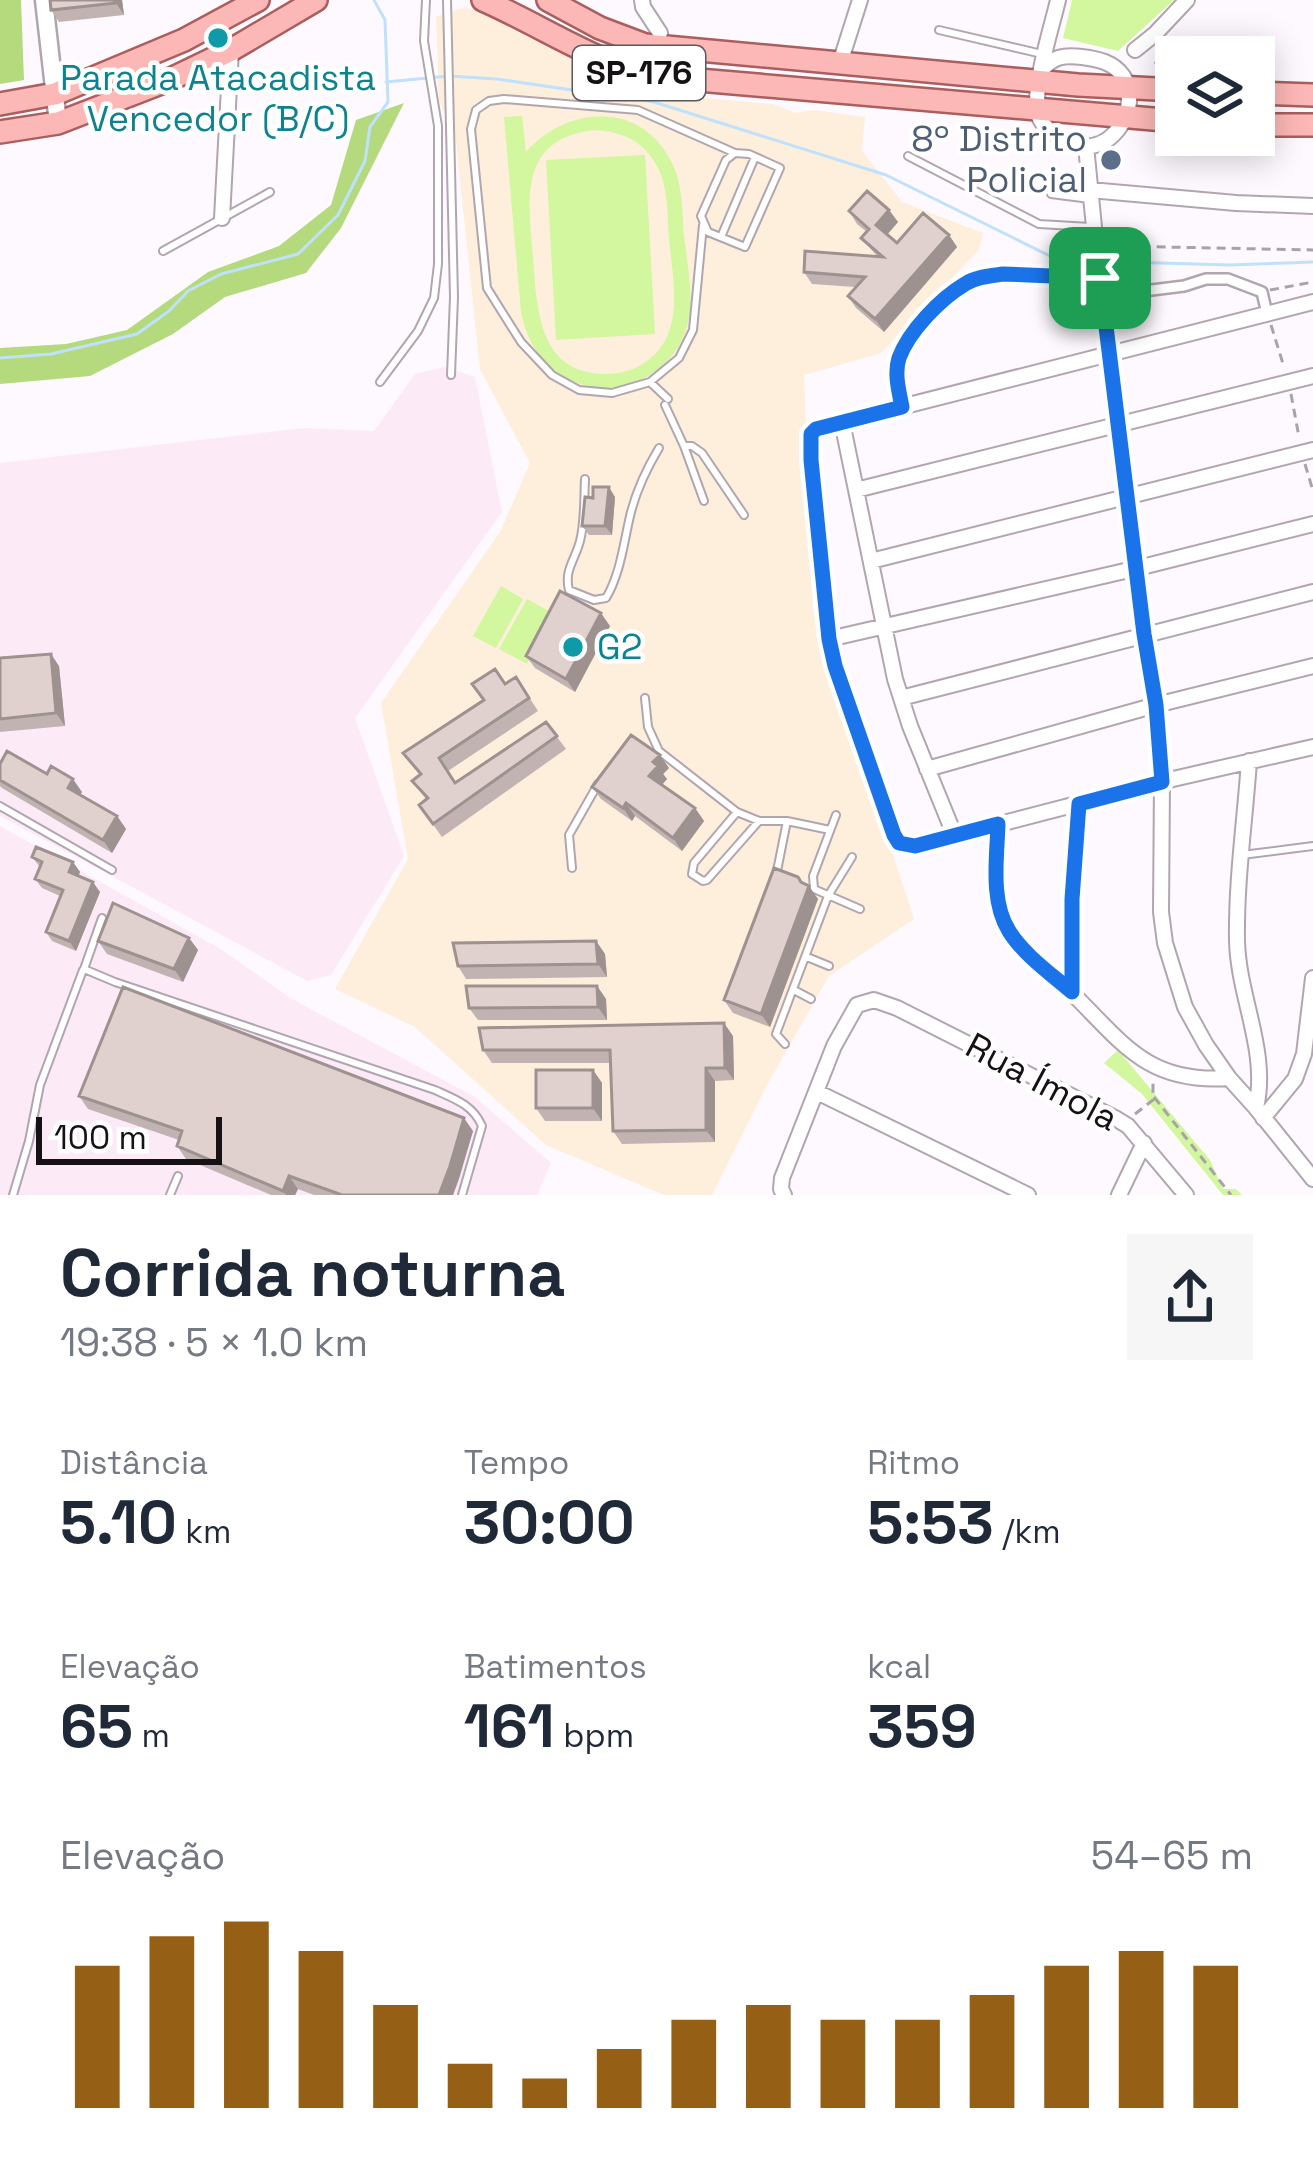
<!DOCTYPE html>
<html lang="pt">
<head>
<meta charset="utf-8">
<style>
	body { margin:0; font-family:"Space Grotesk",sans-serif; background:#f6f6f7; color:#1f2937; height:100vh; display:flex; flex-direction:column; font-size:45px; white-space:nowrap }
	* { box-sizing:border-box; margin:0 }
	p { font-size:39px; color:#747a83 }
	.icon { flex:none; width:66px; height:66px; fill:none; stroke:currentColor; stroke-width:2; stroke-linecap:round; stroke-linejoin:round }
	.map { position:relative; height:1195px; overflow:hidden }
	.drawer { display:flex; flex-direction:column; background:#fff; flex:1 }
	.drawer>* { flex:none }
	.tools { position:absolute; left:1155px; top:36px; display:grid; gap:24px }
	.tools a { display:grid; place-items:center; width:120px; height:120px; border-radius:0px; background:#fff; box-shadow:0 6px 30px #0003; font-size:60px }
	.scale { position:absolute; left:36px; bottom:30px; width:186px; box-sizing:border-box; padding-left:12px; border:6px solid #151115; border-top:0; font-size:33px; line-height:42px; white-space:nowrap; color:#151115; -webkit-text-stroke:9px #fff; paint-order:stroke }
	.pin { position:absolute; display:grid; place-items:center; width:102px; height:102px; color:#fff; margin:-51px; border-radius:24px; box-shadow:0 6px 18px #0006 }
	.round { display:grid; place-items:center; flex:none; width:126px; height:126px; border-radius:0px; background:#f6f6f7 }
	.headline { display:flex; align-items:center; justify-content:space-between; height:204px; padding:0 60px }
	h1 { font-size:66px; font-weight:700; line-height:90px }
	.stats { display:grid; grid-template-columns:repeat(3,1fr); gap:18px; height:204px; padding:12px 60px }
	.stats div { display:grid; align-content:center }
	.stats b { font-size:60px; font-weight:700 }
	.stats small { font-size:33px; font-weight:400 }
	.stats p { font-size:33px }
	.chart { height:336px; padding:24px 60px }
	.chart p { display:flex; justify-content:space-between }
	.chart svg { width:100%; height:216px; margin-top:12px; stroke:#955f16; stroke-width:6 }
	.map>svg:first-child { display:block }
	.industrial { fill:#fcebf7 }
	.education { fill:#fdefdb }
	.green { fill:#d2f79e; fill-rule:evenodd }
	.forest { fill:#b4da7d }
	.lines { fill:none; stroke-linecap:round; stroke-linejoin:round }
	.stream { stroke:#c0e1fb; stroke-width:3 }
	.service-casing { stroke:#b1a6b0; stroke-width:10 }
	.pedestrian-casing { stroke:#b1a6b0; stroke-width:14 }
	.minor-casing { stroke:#b1a6b0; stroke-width:18 }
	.tertiary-casing { stroke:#b1a6b0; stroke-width:21 }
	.primary-casing { stroke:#aa5e5e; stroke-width:26 }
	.path { stroke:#a8a3a8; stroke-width:3; stroke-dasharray:9 6; stroke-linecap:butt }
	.service { stroke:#fff; stroke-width:6 }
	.pedestrian { stroke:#fff; stroke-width:9 }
	.minor { stroke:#fff; stroke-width:14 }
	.tertiary { stroke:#fff; stroke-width:16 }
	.primary { stroke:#fcb8b6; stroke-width:21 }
	.wall { fill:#c1b3b1 }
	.shaded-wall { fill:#9d9290 }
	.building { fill:#e0d0ce; stroke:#9d9290; stroke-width:3 }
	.route-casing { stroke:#fff; stroke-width:24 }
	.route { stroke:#1a73e8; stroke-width:15 }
	.culture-dot { fill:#0f9aa8; stroke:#fff; stroke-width:4.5 }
	.service-dot { fill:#5c6f8a; stroke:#fff; stroke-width:4.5 }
	.labels { text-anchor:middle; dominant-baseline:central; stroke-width:9; stroke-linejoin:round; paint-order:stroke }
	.shield { fill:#fff; stroke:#5b585b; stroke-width:3 }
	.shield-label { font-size:33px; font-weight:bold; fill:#151115 }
	.culture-label { font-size:36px; fill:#0d838f; stroke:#fff }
	.service-label { font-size:36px; fill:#4e5e75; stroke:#fff; text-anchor:end }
	.street-label { font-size:36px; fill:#151115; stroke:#fff }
</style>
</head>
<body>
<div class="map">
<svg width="1313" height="1195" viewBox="0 0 1313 1195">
	<rect width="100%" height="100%" fill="#fef9fe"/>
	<path class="industrial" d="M444 367 475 377 502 512 355 718 404 856 331 975 307 981 0 816V463L303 428 374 431 415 374Z
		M0 826 219 948 292 999 475 1097 551 1163 537 1195H0Z"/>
	<path class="education" d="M466 7 519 29 581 65 612 78 694 97 772 104 796 113 814 110 865 117 862 151 902 202 983 233 979 250 881 353 804 375 813 611 914 919 829 976 767 1085 712 1195H664L546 1145 415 1027 335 989 408 859 381 703 500 532 530 463 480 369 456 142 439 100 436 17Z"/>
	<path class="green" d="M1072 0H1174L1118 51 1063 38Z
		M522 116 526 152C568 105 641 100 672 163 683 185 682 212 684 236 687 260 692 286 690 310 686 362 634 399 584 385 548 375 528 347 521 312L504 117ZM597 130C619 132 639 139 652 158 669 181 667 211 669 238 673 282 687 338 641 365 631 371 618 374 606 374 537 374 537 307 533 257 528 199 518 137 597 130Z
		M645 155 655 334 556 340 546 160Z
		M501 586 523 599 496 648 473 636Z
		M527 599 554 614 527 664 499 649Z
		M1118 1050 1210 1160 1223 1189H1236L1242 1195H1223L1142 1094 1104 1063Z"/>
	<path class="forest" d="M0 0H21L24 80 0 84Z
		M404 103 341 228 306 273 225 297 173 334 90 376 0 384V348L66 344 127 330 208 272 279 246 331 205 356 120Z"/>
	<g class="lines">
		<path class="stream" d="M386 82 449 76 497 79 654 102 886 175 1050 256 1080 262
			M1124 262 1230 265 1313 262
			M0 358 51 354 137 334 169 311 188 291 221 274 298 254 338 215 365 161 370 127 388 102 385 20 374 0"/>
		<g class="service-casing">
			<path id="service" d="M447 0 454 297 451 375
				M939 30 1042 54
				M735 153 749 154 780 168 745 247 708 232 701 216 726 160Z
				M908 156 1039 224 1090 227
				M1051 194 1090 199
				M703 225 693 330 679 358 650 382 612 393 579 390 552 375 521 342 487 288 471 129 476 110 489 101 504 99 638 110 735 153
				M721 237 755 157
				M163 251 270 192
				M380 382 418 331 434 298 438 264V126L424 41 426 0
				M650 382 668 399
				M665 405 684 446
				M585 479C584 499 585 522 580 541 575 560 564 570 569 590L594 600 606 598C621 573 624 540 631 512 637 489 647 468 659 448
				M704 501 684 446H692L702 453 744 515
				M645 698 648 727 659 751 737 812 759 821H787L830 830
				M0 806 112 870
				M737 812 694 863 692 874 703 881 707 880 759 821
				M836 815 813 876 814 889 860 909
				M1242 855 1313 846
				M572 868 569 835 598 784
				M776 876 787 821
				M102 918 84 969 115 982 435 1090C455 1099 473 1105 482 1126L462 1195
				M807 957 829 966
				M794 990 811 999
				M785 1044 776 1034 828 896 852 857
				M13 1195 29 1141 40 1085 83 970
				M170 1195 178 1176"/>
		</g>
		<g class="pedestrian-casing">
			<path id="pedestrian" d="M1103 296 1184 286 1206 279H1228L1262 292 1267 314"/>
		</g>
		<g class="minor-casing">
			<path id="minor" d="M642 0 643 7 660 33
				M1135 50 1155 34 1187 0
				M840 63 860 0
				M1041 71C1053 56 1064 55 1082 57 1098 59 1113 62 1123 76 1139 99 1122 138 1096 145 1083 149 1071 144 1060 138 1052 133 1044 127 1040 119 1029 96 1052 27 1058 0
				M1086 146 1094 227 1092 241 1103 296 1144 635 1156 705 1162 782 1161 912 1165 943 1185 1007 1206 1045 1229 1078 1256 1108 1313 1179
				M1090 190 1236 203 1313 206
				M222 218 231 50
				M902 407C899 392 894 375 899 360 909 330 955 283 986 276 1021 268 1063 276 1100 278
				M842 422C825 427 812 426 810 446L829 639 835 666 888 820 900 843 915 846 1173 779 1313 747
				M856 490 1313 376
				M871 561 1313 450
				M829 639 1138 568 1313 524
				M901 698 1313 592
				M1249 761C1245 820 1236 881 1237 940 1238 997 1269 1051 1256 1108
				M927 769 1156 705 1313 666
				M998 825C997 862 994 897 1009 931 1028 952 1050 971 1070 991 1123 1043 1147 1084 1229 1078
				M954 834 910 726 895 679 842 422 1313 302
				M1072 992V899L1079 804
				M817 1092 1028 1195
				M1263 1118 1295 1079 1304 1054 1313 978
				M784 1195 781 1189 782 1178 834 1046 857 1005 874 1000 897 1008 1115 1118 1128 1126 1186 1195
				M1119 1195 1144 1143"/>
		</g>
		<g class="tertiary-casing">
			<path id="tertiary" d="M44 0 58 123"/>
		</g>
		<g class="primary-casing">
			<path id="primary" d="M483 0C540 25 592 61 652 76L1176 121
				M548 0 600 28 645 45 1078 85 1176 90
				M1254 93 1313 95
				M0 104 55 94 184 40 258 0
				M1254 125H1313
				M0 132 58 123 169 80 231 50 316 0"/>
		</g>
		<path class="path" d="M1121 280 1116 246 1313 250
			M1270 290 1313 282
			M1271 325 1284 367
			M1291 394 1299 437
			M1305 464 1313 491
			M1154 1097 1231 1195
			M1135 1114 1153 1100V1079"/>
		<use href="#service" class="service"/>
		<use href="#pedestrian" class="pedestrian"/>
		<use href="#minor" class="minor"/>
		<use href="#tertiary" class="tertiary"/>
		<use href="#primary" class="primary"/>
	</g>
	<path class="wall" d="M122 0 124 15 59 22 51 10Z
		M889 210 898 222 887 235 897 243 949 235 957 247 884 332 856 308 848 296 855 287 812 284 804 272 877 256 861 238 867 232 857 224 849 211Z
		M615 497 612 535H589L582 526Z
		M610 626 575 692 535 668 526 656Z
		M0 658 59 666 65 726 0 732Z
		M516 677 538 711 448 771 455 783 546 722 566 749 442 837 419 805 426 799 412 781 420 775 403 753Z
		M0 764 47 774 82 792 80 795 117 816 126 829 112 853 2 788 0 786Z
		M669 768 663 774 667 779 662 785 695 808 704 821 682 851 635 816 632 821 601 799 592 787Z
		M32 857 73 862 80 872 78 876 100 892 76 951 52 941 46 932 60 896 42 888 35 879 40 867Z
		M801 882 818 899 770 1027 733 1013 724 1000Z
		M189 938 198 950 183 982 107 954 98 941Z
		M596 941 605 954 607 977 466 979 458 966Z
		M597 986 606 999 607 1020H478L469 1008Z
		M733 1036 734 1080 715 1081V1142L622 1144 613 1131 610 1063H492L483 1050Z
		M593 1070 602 1083V1121H545L536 1108Z
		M79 1096 473 1131 453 1195H314L298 1189 295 1195H271L186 1159 177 1146 179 1140 88 1109Z"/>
	<path class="shaded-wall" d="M115 0H122L124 15 116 3Z
		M889 210 898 222 885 237 876 225Z
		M949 235 957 247 884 332 875 319Z
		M609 487 615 497 612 535 605 526Z
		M601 613 610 626 575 692 566 679Z
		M51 654 59 666 65 726 56 713Z
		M660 755 669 768 663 774 667 779 658 789 649 776 653 762Z
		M73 779 82 792 77 800 68 788Z
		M626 803 635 816 632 821 623 808Z
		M695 808 704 821 682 851 673 838Z
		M117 816 126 829 112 853 103 840Z
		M73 862 80 872 76 882 69 872Z
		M93 882 100 892 76 951 69 941Z
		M809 886 818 899 770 1027 761 1014Z
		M189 938 198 950 183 982 174 969Z
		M596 941 605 954 607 977 598 964Z
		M597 986 606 999 607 1020 598 1007Z
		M724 1023 733 1036 734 1080 725 1068Z
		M706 1068 715 1081V1142L706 1130Z
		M593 1070 602 1083V1121L593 1108Z
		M464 1118 473 1131 459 1179 453 1195H439Z
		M289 1176 298 1189 295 1195H286L283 1191Z"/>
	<path class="building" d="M50 0H115L116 3 51 10Z
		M1175 46 1184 57H1176V72L1161 69 1156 63Z
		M867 191 889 210 876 225 897 243 923 213 949 235 875 319 848 296 865 277 804 272 805 251 883 257 861 238 869 229 849 211Z
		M593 487H609L605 526H582L585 497 593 498Z
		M560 591 601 613 566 679 526 656Z
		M51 654 56 713 0 719V658Z
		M495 669 505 684 516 677 529 698 439 758 455 783 546 722 557 736 433 824 419 805 428 798 412 781 421 774 403 753 484 700 472 684Z
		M631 735 660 755 653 762 658 766 649 776 695 808 673 838 626 803 623 808 592 787Z
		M7 751 47 774 51 766 73 779 68 788 117 816 103 840 0 780V764Z
		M36 847 73 862 69 872 93 882 69 941 46 932 63 890 35 879 42 862 32 857Z
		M774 868 798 877 801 882 809 886 761 1014 724 1000Z
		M113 903 189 938 174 969 98 941Z
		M596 941 598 964 458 966 453 943Z
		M466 986H597L598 1007 469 1008Z
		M123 987 464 1118 450 1166 439 1195H342L289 1176 283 1191 177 1146 182 1131 79 1096Z
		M724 1023 725 1068H706V1130L613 1131 610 1050H483L479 1028Z
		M536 1070H593V1108H536Z"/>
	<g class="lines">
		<g class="route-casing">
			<path id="route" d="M1003 274 1100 278 1144 634 1156 705 1162 782 1079 804 1072 899V992C1051 974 1023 954 1009 931 990 901 997 857 998 824L915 846 899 843 894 835 835 666 829 639 811 460V434L816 429 902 407C899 391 894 374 899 358 909 331 940 299 965 284 976 277 989 276 1003 274Z"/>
		</g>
		<use href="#route" class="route"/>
	</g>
	<g class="culture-dot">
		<circle cx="218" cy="38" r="12"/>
		<circle cx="573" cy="647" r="12"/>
	</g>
	<circle class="service-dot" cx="1111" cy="160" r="12"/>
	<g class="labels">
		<rect class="shield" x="573" y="46" width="132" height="54" rx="9"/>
		<g class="shield-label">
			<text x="639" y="73">SP-176</text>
		</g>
		<g class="culture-label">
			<text x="218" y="78">Parada Atacadista<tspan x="218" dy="41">Vencedor (B/C)</tspan></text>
			<text x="597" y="647" text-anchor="start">G2</text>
		</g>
		<g class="service-label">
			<text x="1087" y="139">8º Distrito<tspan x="1087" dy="41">Policial</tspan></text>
		</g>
		<g class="street-label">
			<text transform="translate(1042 1082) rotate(28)">Rua Ímola</text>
		</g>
	</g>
</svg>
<div class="tools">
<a><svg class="icon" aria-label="layers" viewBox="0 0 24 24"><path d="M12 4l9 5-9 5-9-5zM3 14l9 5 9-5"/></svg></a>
</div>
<div class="scale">100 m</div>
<div class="pin" style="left:1100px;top:278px;background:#1e9e55"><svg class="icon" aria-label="arrive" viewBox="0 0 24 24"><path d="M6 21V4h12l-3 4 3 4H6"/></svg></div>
</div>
<section class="drawer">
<div class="headline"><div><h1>Corrida noturna</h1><p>19:38 · 5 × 1.0 km</p></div><a class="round"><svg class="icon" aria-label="share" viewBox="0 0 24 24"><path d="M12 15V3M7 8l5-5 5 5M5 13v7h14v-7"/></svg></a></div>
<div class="stats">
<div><p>Distância</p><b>5.10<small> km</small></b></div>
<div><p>Tempo</p><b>30:00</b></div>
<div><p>Ritmo</p><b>5:53<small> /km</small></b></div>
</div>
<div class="stats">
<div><p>Elevação</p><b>65<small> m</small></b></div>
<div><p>Batimentos</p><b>161<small> bpm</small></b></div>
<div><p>kcal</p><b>359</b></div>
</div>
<div class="chart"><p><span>Elevação</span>54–65 m</p>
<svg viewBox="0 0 160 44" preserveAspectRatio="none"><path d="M5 44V15M15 44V9M25 44V6M35 44V12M45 44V23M55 44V35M65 44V38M75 44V32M85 44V26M95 44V23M105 44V26M115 44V26M125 44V21M135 44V15M145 44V12M155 44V15"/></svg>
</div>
</section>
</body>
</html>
